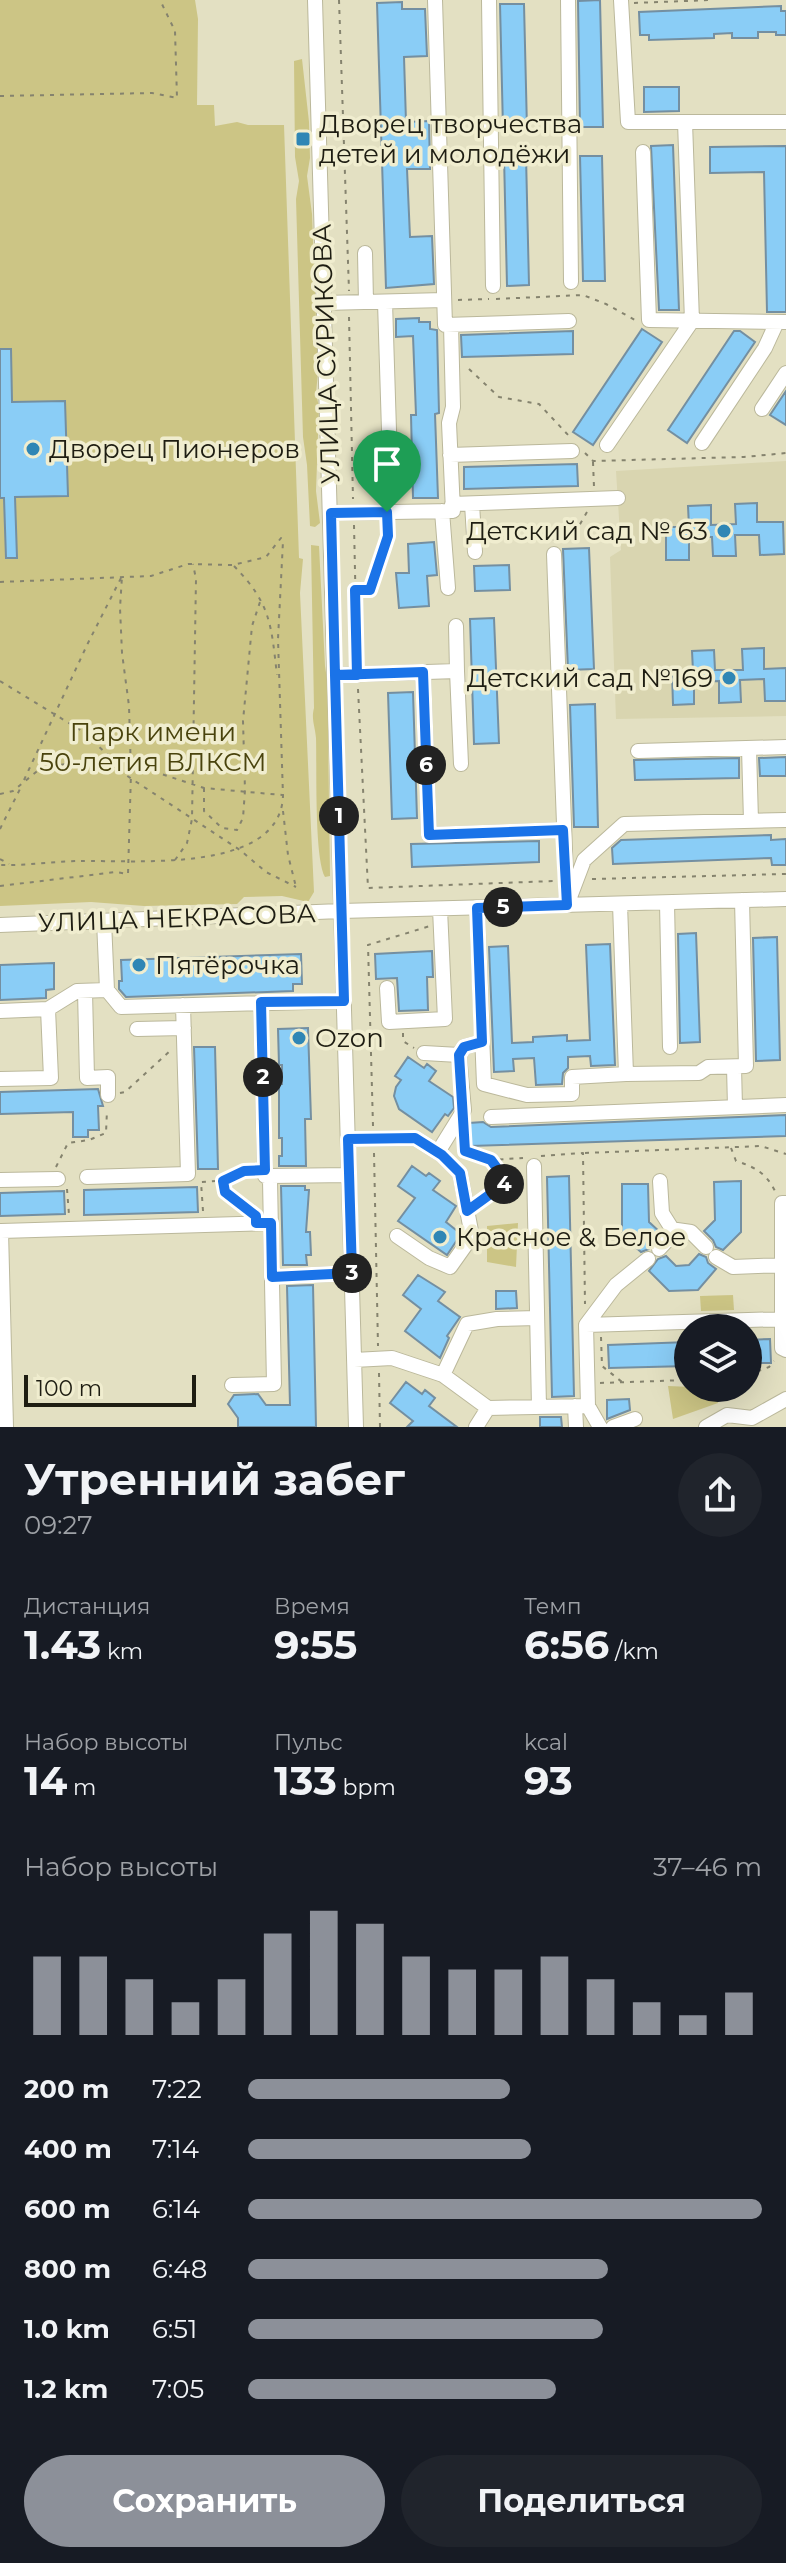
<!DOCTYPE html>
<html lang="ru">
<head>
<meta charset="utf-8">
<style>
	body { margin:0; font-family:Montserrat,sans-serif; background:#20242c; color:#f1f3f6; height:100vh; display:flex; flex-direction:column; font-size:30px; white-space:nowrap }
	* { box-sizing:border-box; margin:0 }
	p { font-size:26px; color:#9ea1a6 }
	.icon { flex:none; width:44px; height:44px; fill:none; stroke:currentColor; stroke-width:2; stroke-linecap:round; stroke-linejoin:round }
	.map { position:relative; height:1427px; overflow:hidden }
	.panel { display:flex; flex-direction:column; background:#171b24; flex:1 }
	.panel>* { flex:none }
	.fabs { position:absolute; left:674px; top:1314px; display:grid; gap:16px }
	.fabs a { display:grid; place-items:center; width:88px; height:88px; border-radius:50%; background:#171b24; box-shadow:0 8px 32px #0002; font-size:40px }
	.scale { position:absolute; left:24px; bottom:20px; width:172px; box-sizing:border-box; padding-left:8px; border:4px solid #1e1d12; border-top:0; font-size:22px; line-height:28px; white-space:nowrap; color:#1e1d12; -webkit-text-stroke:6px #f0edcf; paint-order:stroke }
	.pin { position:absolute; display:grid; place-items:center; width:68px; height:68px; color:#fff; margin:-82px -34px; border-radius:50% 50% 50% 0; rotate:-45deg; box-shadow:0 0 8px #0007 }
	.pin .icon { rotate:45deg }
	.km { position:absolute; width:40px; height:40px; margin:-20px; border-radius:50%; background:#222; color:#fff; font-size:22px; line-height:40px; text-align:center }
	.round { display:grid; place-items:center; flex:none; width:84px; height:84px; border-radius:42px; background:#20242c }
	.overview { display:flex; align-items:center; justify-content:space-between; height:136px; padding:0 24px }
	h1 { font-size:44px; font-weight:700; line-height:60px }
	.stats { display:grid; grid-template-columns:repeat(3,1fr); gap:12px; height:136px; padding:8px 24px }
	.stats div { display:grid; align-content:center }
	.stats b { font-size:40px; font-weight:700 }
	.stats small { font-size:22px; font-weight:400 }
	.stats p { font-size:22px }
	.chart { height:224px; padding:16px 24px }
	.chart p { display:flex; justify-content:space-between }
	.chart svg { width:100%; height:144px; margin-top:8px; stroke:#8c9099; stroke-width:6 }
	.primary-button { display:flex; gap:16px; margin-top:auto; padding:16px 24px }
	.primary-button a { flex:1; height:92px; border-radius:48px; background:#8c9099; color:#fff; font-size:32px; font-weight:700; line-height:92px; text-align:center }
	.primary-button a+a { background:#20242c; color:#f1f3f6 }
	ul { padding:0 24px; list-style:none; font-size:26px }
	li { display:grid; grid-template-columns:128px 96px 1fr; align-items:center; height:60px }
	li i { height:20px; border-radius:10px; background:#8c9099 }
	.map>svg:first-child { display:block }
	.built { fill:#d9d5b0 }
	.green { fill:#ccc585 }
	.building { fill:#8acdf6; stroke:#748fa1; stroke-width:2 }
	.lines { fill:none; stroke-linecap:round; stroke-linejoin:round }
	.minor-casing { stroke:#bbb89b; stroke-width:16 }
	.path { stroke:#85836e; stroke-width:2; stroke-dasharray:4 6; stroke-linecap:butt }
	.minor { stroke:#fff; stroke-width:14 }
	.route-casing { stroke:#fff; stroke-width:16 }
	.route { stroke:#1a73e8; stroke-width:10 }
	.poi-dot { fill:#2f86b5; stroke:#f0edcf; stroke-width:3 }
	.labels { text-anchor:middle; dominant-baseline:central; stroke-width:7; stroke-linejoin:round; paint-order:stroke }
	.poi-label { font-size:26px; fill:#1e1d12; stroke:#f0edcf; text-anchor:start }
	.street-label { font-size:26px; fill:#1e1d12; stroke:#f0edcf }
	.park-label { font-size:26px; fill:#49430d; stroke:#f0edcf }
</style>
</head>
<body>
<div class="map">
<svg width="786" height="1427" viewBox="0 0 786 1427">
	<rect width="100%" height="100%" fill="#e3e0c2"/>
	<path class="built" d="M786 461V716L616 719 610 557 621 550 616 471Z"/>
	<path class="green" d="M0 0H195L198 19 197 105H214L215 126 237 122 248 125H284L299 558 303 559 300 593 314 892 308 902 282 896 244 897 237 904 144 906 91 902 0 906Z
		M302 59 309 122 310 158 307 176 312 214 318 372 316 393 319 407 316 491 320 523 315 527 310 526 307 465 303 437 296 199 299 181 295 157 294 61Z
		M311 545 319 546 325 666 331 707 328 729 330 876 325 877C314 858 317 766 316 738 315 726 311 719 314 708Z
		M518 1223 516 1267 487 1262V1226Z
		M733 1295 734 1310 701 1311 700 1296Z
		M668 1386 714 1388 718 1403 673 1419Z"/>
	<path class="building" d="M600 0 603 127H580L578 1Z
		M402 2V9H425L427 56 404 57 406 122 429 121 430 169H407L410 237 432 236 434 284 386 288 377 3Z
		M500 4H524L527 129H503Z
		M781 6V11H786V35H776V32H758V38H732V33L714 34V38L649 40V35H640L639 12Z
		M644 87H679V111L644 112Z
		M673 145 679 310H659L651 146Z
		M786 146V312H767L764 172 710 173V147Z
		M504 156H526L529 285 507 286Z
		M580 156H602L605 281H583Z
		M419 318V322H430V329L437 330 439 413 435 414 438 498H413L411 415H416L413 336 396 337V319Z
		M642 329 662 342 593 445 573 432Z
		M573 331V354L462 357 461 335Z
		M734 331H740L755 342 687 443 668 430Z
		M0 349H11L12 402 65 401 68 496 15 497 17 558H6L4 498H0Z
		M786 391V425L770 415Z
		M577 464 578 486 464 489V467Z
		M757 503V522H783L784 554 760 555 759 535H735L736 556H713L712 537H689V560H666V527H689L688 506 711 505V525L736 524 735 504Z
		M434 542 437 575 427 576 429 606 399 608 396 573H409L408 544Z
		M589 548 594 669 568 670 563 549Z
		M509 565 510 590 475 591 474 566Z
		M494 618 499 743 474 744 470 619Z
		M764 648V669L786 668V701H765L764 679 740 680 741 702 719 703V681L694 682V704L673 705 672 672 693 671 692 651 714 650 715 670H743L742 649Z
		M413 692 417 818 392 819 388 693Z
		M595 704 598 827H574L570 705Z
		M786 757V776H760L759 758Z
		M739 758V778L635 780 634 760Z
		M771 835V840L786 839V865H772L771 858 613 864 612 848 621 840Z
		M539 841V862L412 867 411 844Z
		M696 933 700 1042 680 1043 678 934Z
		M777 937 780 1060 756 1061 753 938Z
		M610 944 615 1065 591 1066 590 1056 568 1057V1068L563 1073 562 1084 536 1085 534 1058 513 1059 514 1071 494 1072 489 947 508 946 512 1043 533 1042V1037L567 1035V1041L590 1040 586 945Z
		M432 951 433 977H427L428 1010 399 1011 397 978 376 979 375 954Z
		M301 954 302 984H293V991L126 997 119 989V981H122L121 960Z
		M54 963V989L46 990V998L0 1000V965Z
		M308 1028 311 1119H305L306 1166H279V1156H282V1138H279V1084H282V1065H279L278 1029Z
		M194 1047H215L218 1169H198Z
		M408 1057 424 1068 427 1064 436 1071 429 1081 453 1097 454 1108 448 1116 445 1114 432 1132 399 1109 394 1096 396 1087 401 1080 395 1076Z
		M98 1089 103 1106H98L99 1130H88V1137H73V1112L0 1114V1092Z
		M786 1115V1136L470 1146 469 1123 483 1122 491 1127Z
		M412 1166 426 1176 429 1173 440 1181 433 1190 456 1206 446 1222 461 1234 447 1255 398 1221 415 1198 398 1186Z
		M569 1176 574 1396 552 1397 547 1177Z
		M741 1181V1232L723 1250 716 1247 713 1240 704 1231 715 1220 714 1182Z
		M622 1184H648L649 1222 661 1233 651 1243 649 1249 641 1252 622 1235Z
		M281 1186H305V1190H309L306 1232H310L311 1255H306L307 1265H283Z
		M197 1187 198 1212 84 1215V1190Z
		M64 1191 65 1214 0 1216V1193Z
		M699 1254 706 1257 708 1263 716 1269 698 1290 669 1291 649 1271 658 1259 666 1256 676 1266 689 1265Z
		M418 1275 445 1292 438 1301 460 1317 447 1336 449 1338 440 1358 405 1331 421 1309 403 1295Z
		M313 1285 316 1427H238V1418L228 1404 234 1395 258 1394 266 1405H290L287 1286Z
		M496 1291H516L517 1308 496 1309Z
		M770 1339 771 1363H748V1340Z
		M688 1342V1366L609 1368 608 1345Z
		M406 1382 422 1394 425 1390 435 1398 429 1406 457 1427H407L413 1421 390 1403Z
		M629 1399 630 1410 607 1419V1400Z
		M540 1417H561L562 1427H540Z"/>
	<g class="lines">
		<g class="minor-casing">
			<path id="minor" d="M315 0 356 1427
				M435 0 445 325 569 321
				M489 0 493 286
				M568 0 571 282
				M621 0 628 122H786
				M643 152 649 320 786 322
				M365 253 366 302
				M385 302 391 495
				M324 303 444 300
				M762 409 786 373
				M702 443 765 348 776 324
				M607 445 692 321 685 122
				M450 455 572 451
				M452 504 618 498
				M472 504 475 552
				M442 511 448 588
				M331 513 453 511 449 423 453 407 451 325
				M554 554 567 905
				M457 671 461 764
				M423 672 429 835 563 830
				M335 675 457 671 456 626
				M749 748 751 821
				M638 751 786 747
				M570 897 584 860 624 824 786 820
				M667 903 670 1047
				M477 908 484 1084 527 1095 572 1094V1077L626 1074 620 904
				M104 921 107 990 121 1007 344 1001
				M0 925 341 911 786 899
				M387 988 389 1022 445 1019 440 909
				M85 991 87 1078 108 1077V1095
				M261 1002 265 1176
				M0 1011 48 1009 77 991 107 990
				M137 1029 184 1028
				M424 1053 459 1055
				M734 1067 735 1107
				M626 1074 699 1073 708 1067 746 1066 742 900
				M0 1079 51 1078 48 1009
				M491 1117 786 1105
				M348 1139 415 1138 442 1155 460 1173 472 1236 450 1267 429 1258 397 1236
				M438 1152 464 1110 459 1055 464 1047 482 1042
				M534 1166 539 1407
				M270 1176 349 1175
				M87 1177 188 1174 183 1005
				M0 1180 58 1179
				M660 1181 662 1213 674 1232
				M786 1203H782V1348L786 1350
				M659 1249 677 1230 691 1232 706 1247
				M716 1257 733 1267 782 1265
				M272 1277 352 1273
				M586 1325 784 1319
				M354 1360 392 1358 443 1375 488 1408 588 1406
				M443 1375 467 1324 497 1319 537 1318
				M232 1385 274 1384 270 1180
				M575 1406 576 1427
				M6 1427 1 1231 271 1223
				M476 1427 488 1408
				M600 1427 588 1406 586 1325 616 1285 648 1259
				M613 1427 635 1419
				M706 1427 727 1415 752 1418 786 1399"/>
		</g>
		<path class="path" d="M339 0 349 291
			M634 3 711 0
			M0 96 152 93 177 98 175 31 160 0
			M496 299 583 295 606 304 635 320
			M458 300 489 299
			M349 317 353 499
			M469 369 499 397 539 404 570 437
			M585 453 593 461 744 457 786 453
			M593 462 594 487
			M354 525 357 663
			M554 541 553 532 576 531 587 512
			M234 566C271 604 271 624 277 675
			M0 582 151 576 188 564 233 565 266 557 281 538 283 541 278 639 283 796C280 874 135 860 80 861 54 861 27 866 0 865
			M357 590H370L388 536 387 525
			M0 681 82 731 110 757 204 788 282 795
			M358 689 368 888 554 881
			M24 780 88 643 122 576
			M204 788V811L222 828 237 830 243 818 245 790 243 721 252 626 261 599
			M0 794 13 791 41 768 79 762 109 764 240 850 266 872 296 887
			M283 811 288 855 296 887
			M0 829 22 785
			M0 859 9 864
			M175 860 187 843 192 819 196 579 193 564
			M592 879 786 874
			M0 886 116 872 128 874 131 773 129 706 122 653 120 608 122 576
			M403 1033V1041L414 1048
			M120 1093 125 1092 170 1051
			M373 1126 368 945 430 926
			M464 1137 465 1151 491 1160 523 1158
			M731 1148 736 1161C755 1167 766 1173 775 1191
			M374 1153 378 1346
			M585 1153 761 1146 786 1154
			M541 1156 583 1153 585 1304
			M492 1161 513 1191 521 1195
			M56 1167 68 1143 89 1140 106 1133 107 1110
			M223 1182 225 1192 251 1211
			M67 1189 69 1215
			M478 1204 507 1182
			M203 1211 201 1182 229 1180 244 1171H252
			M601 1337 602 1366 622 1382
			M379 1373 380 1427
			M748 1375 769 1367 774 1361
			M600 1383 688 1380"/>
		<use href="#minor" class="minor"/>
	</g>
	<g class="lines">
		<g class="route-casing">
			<path id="route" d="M387 512 388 536 370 590H355L357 675H335L344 1001 261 1002 265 1170 244 1171 223 1181 225 1192 256 1216V1223H271L272 1277 352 1273 348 1139 415 1138 442 1155 460 1173 467 1211 507 1182 491 1160 465 1151 459 1055 464 1047 482 1042 477 908 567 905 563 830 429 835 423 672 335 675 331 513 387 512"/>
		</g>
		<use href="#route" class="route"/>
	</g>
	<g class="poi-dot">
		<rect x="295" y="131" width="16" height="16" rx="4"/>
		<circle cx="33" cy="449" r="8"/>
		<circle cx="724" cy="531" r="8"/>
		<circle cx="729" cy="678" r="8"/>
		<circle cx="139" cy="965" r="8"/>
		<circle cx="299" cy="1038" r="8"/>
		<circle cx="440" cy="1237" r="8"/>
	</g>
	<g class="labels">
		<g class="poi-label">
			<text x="319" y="124">Дворец творчества<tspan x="319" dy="30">детей и молодёжи</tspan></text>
			<text x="49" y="449">Дворец Пионеров</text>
			<text x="708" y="531" text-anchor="end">Детский сад № 63</text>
			<text x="713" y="678" text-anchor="end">Детский сад №169</text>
			<text x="155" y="965">Пятёрочка</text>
			<text x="315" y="1038">Ozon</text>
			<text x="456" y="1237">Красное &amp; Белое</text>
		</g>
		<g class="street-label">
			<text transform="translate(326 354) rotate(-92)">УЛИЦА СУРИКОВА</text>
			<text transform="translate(177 918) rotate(-2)">УЛИЦА НЕКРАСОВА</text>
		</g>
		<g class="park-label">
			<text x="153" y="732">Парк имени<tspan x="153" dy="30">50-летия ВЛКСМ</tspan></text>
		</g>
	</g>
</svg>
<div class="fabs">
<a><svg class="icon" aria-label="layers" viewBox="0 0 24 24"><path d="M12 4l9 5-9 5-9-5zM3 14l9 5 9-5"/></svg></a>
</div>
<div class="scale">100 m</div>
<div class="pin" style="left:387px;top:512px;background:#1e9e55"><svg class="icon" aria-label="arrive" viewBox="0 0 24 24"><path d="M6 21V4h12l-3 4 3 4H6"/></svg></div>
<b class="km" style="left:339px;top:816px">1</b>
<b class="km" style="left:263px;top:1077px">2</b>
<b class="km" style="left:352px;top:1273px">3</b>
<b class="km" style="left:504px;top:1184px">4</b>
<b class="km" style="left:503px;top:907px">5</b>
<b class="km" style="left:426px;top:765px">6</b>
</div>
<section class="panel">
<div class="overview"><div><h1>Утренний забег</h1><p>09:27</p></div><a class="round"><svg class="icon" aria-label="share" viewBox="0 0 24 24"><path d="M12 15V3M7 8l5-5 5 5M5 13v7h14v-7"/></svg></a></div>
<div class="stats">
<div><p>Дистанция</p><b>1.43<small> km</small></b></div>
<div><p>Время</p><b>9:55</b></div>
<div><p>Темп</p><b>6:56<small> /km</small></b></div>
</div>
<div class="stats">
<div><p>Набор высоты</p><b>14<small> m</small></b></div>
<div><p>Пульс</p><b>133<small> bpm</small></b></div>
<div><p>kcal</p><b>93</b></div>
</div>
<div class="chart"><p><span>Набор высоты</span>37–46 m</p>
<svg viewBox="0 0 160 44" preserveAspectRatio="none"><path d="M5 44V20M15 44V20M25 44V27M35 44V34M45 44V27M55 44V13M65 44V6M75 44V10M85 44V20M95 44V24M105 44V24M115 44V20M125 44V27M135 44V34M145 44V38M155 44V31"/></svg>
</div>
<ul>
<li><b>200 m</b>7:22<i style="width:51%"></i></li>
<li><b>400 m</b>7:14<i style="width:55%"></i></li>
<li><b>600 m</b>6:14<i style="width:100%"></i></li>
<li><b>800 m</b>6:48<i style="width:70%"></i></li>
<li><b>1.0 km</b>6:51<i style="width:69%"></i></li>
<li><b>1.2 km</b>7:05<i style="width:60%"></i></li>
</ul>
<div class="primary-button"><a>Сохранить</a><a>Поделиться</a></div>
</section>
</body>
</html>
